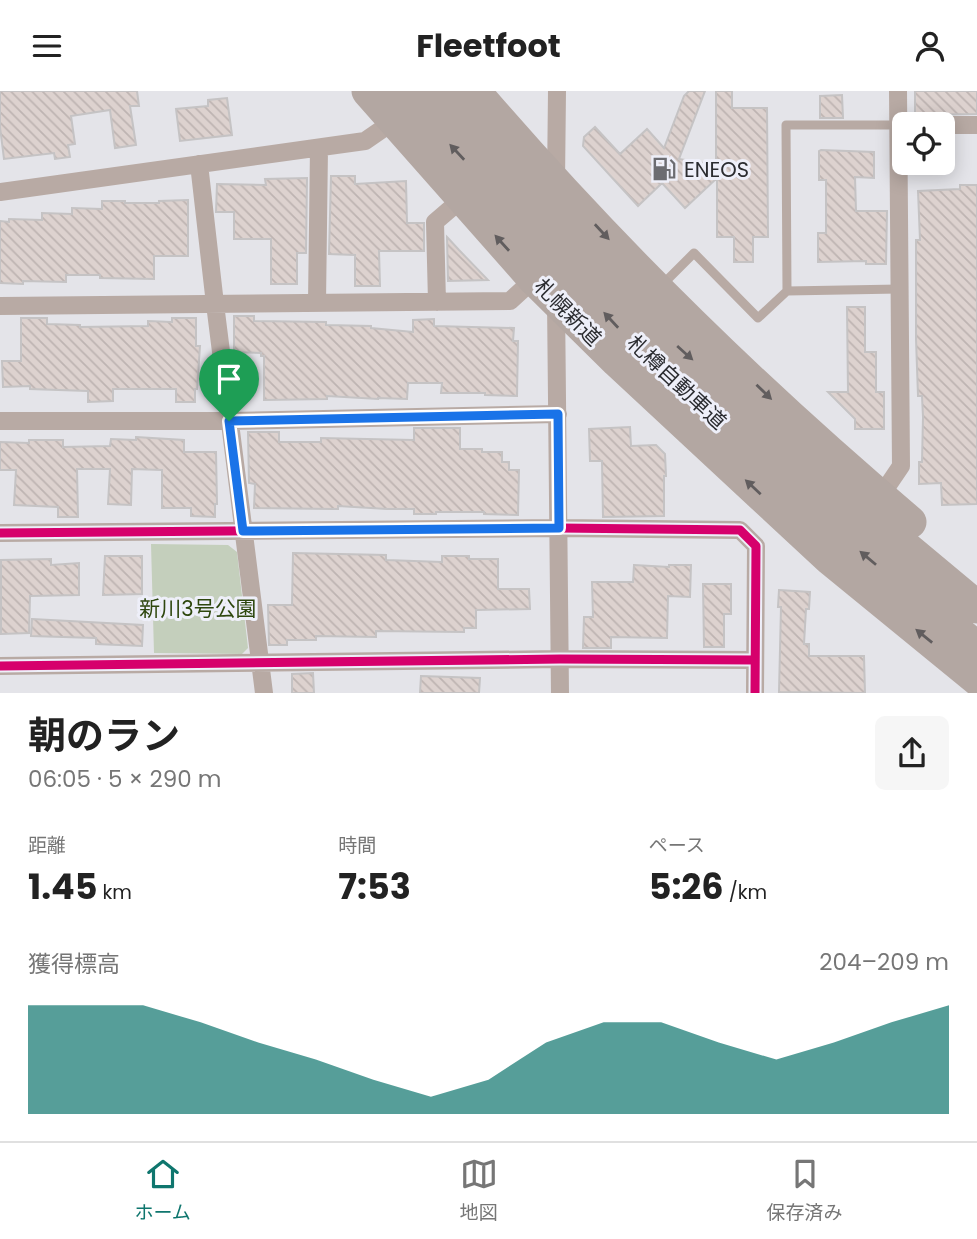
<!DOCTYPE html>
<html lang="ja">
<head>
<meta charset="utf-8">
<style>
	body { margin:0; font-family:Poppins,"Noto Sans JP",sans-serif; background:#f6f6f6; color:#222; height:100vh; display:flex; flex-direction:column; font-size:26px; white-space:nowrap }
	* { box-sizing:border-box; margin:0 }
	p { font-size:23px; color:#767676 }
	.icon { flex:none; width:38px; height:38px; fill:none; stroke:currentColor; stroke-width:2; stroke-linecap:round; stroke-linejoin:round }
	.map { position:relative; height:602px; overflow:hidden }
	.sheet { display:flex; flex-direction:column; background:#fff; flex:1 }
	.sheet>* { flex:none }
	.fabs { position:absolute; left:892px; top:21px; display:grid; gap:14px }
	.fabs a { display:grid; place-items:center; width:63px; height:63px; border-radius:10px; background:#fff; box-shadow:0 4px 18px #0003; font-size:35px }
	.pin { position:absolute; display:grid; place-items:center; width:60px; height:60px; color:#fff; margin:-72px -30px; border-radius:50% 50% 50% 0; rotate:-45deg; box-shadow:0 0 7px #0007 }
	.pin .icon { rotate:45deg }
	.round { display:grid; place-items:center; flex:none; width:74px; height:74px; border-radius:10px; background:#f6f6f6 }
	.head { display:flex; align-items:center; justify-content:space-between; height:119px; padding:0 28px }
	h1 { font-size:38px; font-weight:700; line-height:52px }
	.figures { display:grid; grid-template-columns:repeat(3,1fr); gap:10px; height:119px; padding:7px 28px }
	.figures div { display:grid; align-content:center }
	.figures b { font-size:35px; font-weight:700 }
	.figures small { font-size:19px; font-weight:400 }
	.figures p { font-size:19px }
	.chart { height:196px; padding:14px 28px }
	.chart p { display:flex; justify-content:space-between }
	.chart svg { width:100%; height:126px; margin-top:7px; fill:#0f766e; opacity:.7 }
	header { display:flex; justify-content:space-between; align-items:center; height:91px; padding:0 28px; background:#fff; font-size:32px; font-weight:700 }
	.menu { display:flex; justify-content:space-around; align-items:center; height:98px; border-top:2px solid #e0e0e0; background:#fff; font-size:19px; color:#767676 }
	.menu a { display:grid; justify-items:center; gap:4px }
	.menu .current { color:#0f766e }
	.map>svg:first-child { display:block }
	.park { fill:#c4cfbc }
	.building { fill:url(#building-back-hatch); stroke:#c5c3c4; stroke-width:2 }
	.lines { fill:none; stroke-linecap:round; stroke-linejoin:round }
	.lane { stroke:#b8aaa4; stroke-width:9 }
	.street { stroke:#b8aaa4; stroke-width:18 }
	.highway { stroke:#b3a7a2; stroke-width:33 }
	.cycleway-casing { stroke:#eeeff9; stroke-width:13 }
	.cycleway { stroke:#d6006c; stroke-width:9 }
	.oneway { fill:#615d5e }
	.route-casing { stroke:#fff; stroke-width:14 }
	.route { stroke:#1a73e8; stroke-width:9 }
	.labels { text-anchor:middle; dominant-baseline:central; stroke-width:6; stroke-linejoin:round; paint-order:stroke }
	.poi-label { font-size:21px; fill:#2b2c30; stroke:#eeeff9; text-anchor:start }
	.street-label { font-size:21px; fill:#2b2c30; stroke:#eeeff9 }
	.park-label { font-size:21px; fill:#2e470e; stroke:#eeeff9 }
</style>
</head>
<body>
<header><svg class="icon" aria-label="menu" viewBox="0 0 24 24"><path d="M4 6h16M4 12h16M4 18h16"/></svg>Fleetfoot<svg class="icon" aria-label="person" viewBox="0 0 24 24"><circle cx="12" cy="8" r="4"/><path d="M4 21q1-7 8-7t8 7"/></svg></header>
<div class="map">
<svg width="977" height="602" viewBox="0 0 977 602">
	<defs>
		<pattern id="building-back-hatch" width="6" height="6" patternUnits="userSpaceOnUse" patternTransform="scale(1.75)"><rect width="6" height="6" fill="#ddd2cf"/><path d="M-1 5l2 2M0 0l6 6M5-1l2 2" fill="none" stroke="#beb4b2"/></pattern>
	</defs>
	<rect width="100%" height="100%" fill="#e4e4e9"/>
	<path class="park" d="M151 453 228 454 237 461 248 557 242 563 154 562Z"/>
	<path class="building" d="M0 0H137L139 15H130L136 54 115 57 110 19 71 25 75 53 68 54 70 66 55 68 54 62 4 68 0 36Z
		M689 0H705L679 68 716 74V0H732V17H767L768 146H753V171H734V146H717V87L685 117 662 92 638 115 583 55 584 46 595 36 620 63 647 38 664 57 684 5Z
		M915 0H977V23L915 24Z
		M842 4 843 27H820V5Z
		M227 7 232 44 180 50 176 18 208 15V9Z
		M821 59 874 61V87L855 86 856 120H887L886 173H866V170L818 171V142H826V89H819V60Z
		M331 85H355V93L406 90 407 132H424V160H379L380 195H355V164L329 163Z
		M307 87 306 162H297V193H271V148H234V121H216L217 93 266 94 265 88Z
		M960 94H977V413L942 414 941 392 919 393V371H922L923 326 922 305H918L916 248V149H920L918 100 960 98Z
		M188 109V165H154V188L100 187V184H66V191L23 190V193L0 192V130L9 131V128L42 129V122L72 123V117L102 118V110H125V112H159V110Z
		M447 146 459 159 488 189 448 190Z
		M847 216H865V261H876V301H884V338H855V328L828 301H848Z
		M234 225H254V230L326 231V234L371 235V237L413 241V229L434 228V235L514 237 513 250H518L517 305 485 304V302H441L442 292H408L407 308 378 307V308L327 305V308L264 309V265H261V262L234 261Z
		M21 227H47V233L80 234V236L148 235V230L172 231V227H196V255H200L197 298H195V311H176V298H113V310L88 311V300L30 298V295L3 296 2 270H21Z
		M630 336 631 355 656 354 665 363 666 385H664V425L603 426 602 370H590L589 338Z
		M414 337H460V358H482V361H502V371H509V379H519L518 424 484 423V421H436V423H414V418H387L338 415V418H332L254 417 255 393 249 392 248 341H279V351H321V347L414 349Z
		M136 346 184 349V361H216L217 413H215V426L191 425V417H162V379L132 378 131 414 108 413 110 378H77L78 426H58V416L14 414 16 379H0V351L29 352V349H63V356L110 355 111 348 136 349Z
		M293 462 386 464V469L442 471V465H469V468H498V498H529L530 518 476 519V537H464V541L376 540V546L316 545V549H287V554H269L268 514H292Z
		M105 465H142V503L103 504Z
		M51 468V474L79 472V504L30 505 29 542 1 543V469Z
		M634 474 669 476V474H691L690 506 668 505 667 547 611 546V557H583L584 526H593L592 491H633Z
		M703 493H731V523H724V556H704Z
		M779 499 810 501 809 518H806L804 553H809V565H864L865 602 779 601 781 516H778Z
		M32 528 143 534 142 555 96 553V547L31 545Z
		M313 582 314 602H292V583Z
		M421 585 480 587 479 602H420Z"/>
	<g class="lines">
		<path class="lane" d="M899 34H786L787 200 899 198
			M662 194 694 162 758 227 787 200"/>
		<path class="street" d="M943 34H977
			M199 73 215 213 264 602
			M556 91 557 0
			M0 101 365 50 394 30
			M556 210 560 602
			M437 211 435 131 463 107
			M317 212 319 57
			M0 215 510 210 534 188
			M0 330H229L558 323
			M880 406 901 375 898 0
			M0 442 559 437 740 439 756 455 755 602
			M0 575 560 568 755 569"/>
		<path class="highway" d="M368 0 534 188 617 270 829 467 977 588
			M401 0 619 237 844 447 977 557
			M435 0 658 238 838 400 977 516
			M474 0C606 154 755 300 910 431"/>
		<g class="cycleway-casing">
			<path id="cycleway" d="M0 442 559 437 740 439 756 455 755 602
				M0 575 560 568 755 569"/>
		</g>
		<use href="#cycleway" class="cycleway"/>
	</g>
	<defs><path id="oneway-solid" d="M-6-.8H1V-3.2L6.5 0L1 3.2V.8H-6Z" transform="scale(1.75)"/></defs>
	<g class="oneway">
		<use href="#oneway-solid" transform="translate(457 61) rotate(-133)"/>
		<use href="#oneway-solid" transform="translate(602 141) rotate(47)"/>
		<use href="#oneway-solid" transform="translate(502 152) rotate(-132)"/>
		<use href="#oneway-solid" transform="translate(611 229) rotate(-133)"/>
		<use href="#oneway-solid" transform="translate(685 262) rotate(42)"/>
		<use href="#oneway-solid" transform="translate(764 301) rotate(44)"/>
		<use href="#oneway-solid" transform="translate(753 396) rotate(-137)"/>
		<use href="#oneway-solid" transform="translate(868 467) rotate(-140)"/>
		<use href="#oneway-solid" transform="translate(924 545) rotate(-141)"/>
	</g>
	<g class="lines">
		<g class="route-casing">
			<path id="route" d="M558 323 559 437 243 440 229 330Z"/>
		</g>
		<use href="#route" class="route"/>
	</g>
	<defs>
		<g id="fuel-bare" transform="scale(1.89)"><path d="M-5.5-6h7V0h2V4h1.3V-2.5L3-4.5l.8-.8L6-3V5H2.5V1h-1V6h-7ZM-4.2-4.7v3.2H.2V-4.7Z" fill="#6c6c71" stroke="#eeeff9" stroke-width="2.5" paint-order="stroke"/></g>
	</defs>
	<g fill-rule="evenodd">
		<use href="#fuel-bare" x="664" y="78"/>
	</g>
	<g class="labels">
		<g class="poi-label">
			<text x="684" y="78">ENEOS</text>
		</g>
		<g class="street-label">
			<text transform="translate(568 221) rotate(45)">札幌新道</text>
			<text transform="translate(677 291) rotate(43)">札樽自動車道</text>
		</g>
		<g class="park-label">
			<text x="198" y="517">新川3号公園</text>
		</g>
	</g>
</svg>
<div class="fabs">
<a><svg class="icon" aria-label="locate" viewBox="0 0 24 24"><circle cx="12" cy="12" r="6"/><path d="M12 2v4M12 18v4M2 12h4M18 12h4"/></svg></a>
</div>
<div class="pin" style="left:229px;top:330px;background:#1e9e55"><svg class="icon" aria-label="arrive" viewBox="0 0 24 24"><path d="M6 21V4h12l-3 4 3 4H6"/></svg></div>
</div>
<section class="sheet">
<div class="head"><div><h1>朝のラン</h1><p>06:05 · 5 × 290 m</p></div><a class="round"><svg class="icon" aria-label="share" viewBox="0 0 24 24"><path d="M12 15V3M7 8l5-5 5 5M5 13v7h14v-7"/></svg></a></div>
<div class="figures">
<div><p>距離</p><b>1.45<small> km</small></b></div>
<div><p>時間</p><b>7:53</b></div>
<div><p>ペース</p><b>5:26<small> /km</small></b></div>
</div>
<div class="chart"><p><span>獲得標高</span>204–209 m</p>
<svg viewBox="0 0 160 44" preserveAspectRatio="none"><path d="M0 44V6L10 6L20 6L30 12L40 19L50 25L60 32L70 38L80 32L90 19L100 12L110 12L120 19L130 25L140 19L150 12L160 6V44z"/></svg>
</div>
</section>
<nav class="menu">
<a class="current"><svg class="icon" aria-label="home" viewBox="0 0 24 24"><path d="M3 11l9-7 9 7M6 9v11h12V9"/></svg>ホーム</a>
<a><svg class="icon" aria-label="map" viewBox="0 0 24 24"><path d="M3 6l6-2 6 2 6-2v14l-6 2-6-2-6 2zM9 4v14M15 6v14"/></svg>地図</a>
<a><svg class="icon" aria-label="saved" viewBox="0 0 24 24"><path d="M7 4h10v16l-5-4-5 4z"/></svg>保存済み</a>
</nav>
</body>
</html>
